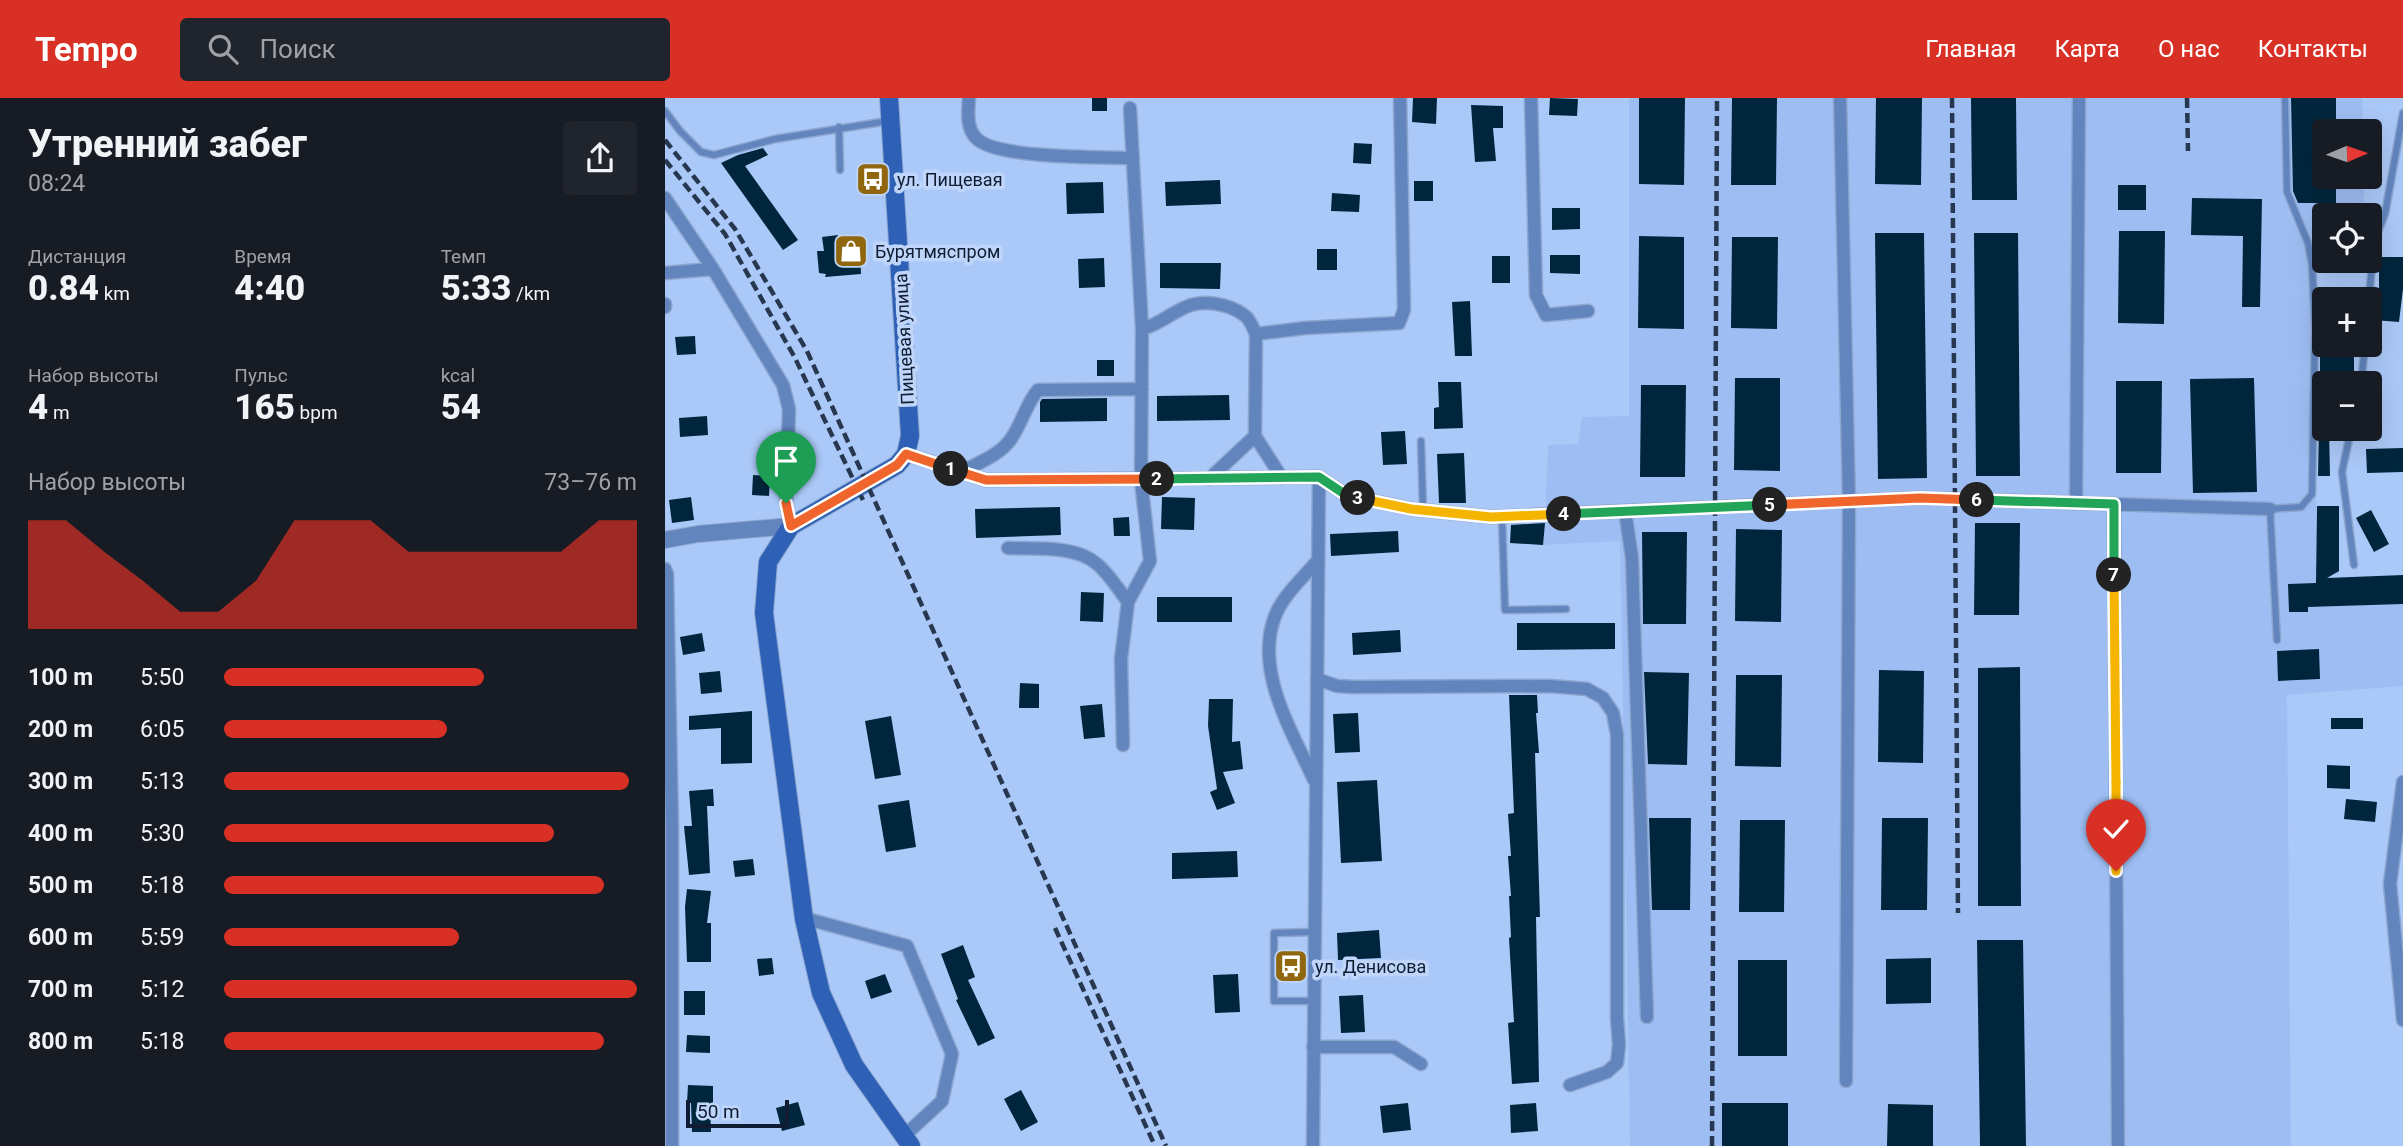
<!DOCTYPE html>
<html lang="ru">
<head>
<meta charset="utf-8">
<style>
	body { margin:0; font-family:Roboto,sans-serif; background:#20242c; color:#f1f3f6; height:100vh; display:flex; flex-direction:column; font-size:26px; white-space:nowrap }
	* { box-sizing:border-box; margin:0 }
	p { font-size:23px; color:#9ea1a6 }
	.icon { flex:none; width:38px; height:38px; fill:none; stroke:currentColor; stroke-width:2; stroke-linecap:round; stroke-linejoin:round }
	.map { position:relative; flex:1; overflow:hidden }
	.drawer { display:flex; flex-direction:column; background:#171b24; width:665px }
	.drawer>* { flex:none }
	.needle { width:46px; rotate:88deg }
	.buttons { position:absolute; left:1647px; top:21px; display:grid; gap:14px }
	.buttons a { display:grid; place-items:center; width:70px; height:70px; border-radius:7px; background:#171b24; box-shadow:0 7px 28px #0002; font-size:35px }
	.scale { position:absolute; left:21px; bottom:18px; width:103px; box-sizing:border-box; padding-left:7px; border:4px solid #0f1c32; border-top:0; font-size:19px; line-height:24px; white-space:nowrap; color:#0f1c32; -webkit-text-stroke:5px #bfd6fa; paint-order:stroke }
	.pin { position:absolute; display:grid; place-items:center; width:60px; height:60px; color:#fff; margin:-72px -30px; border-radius:50% 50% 50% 0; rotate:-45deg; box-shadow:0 0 7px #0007 }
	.pin .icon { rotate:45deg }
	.km { position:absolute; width:35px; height:35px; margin:-18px; border-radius:50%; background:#222; color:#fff; font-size:19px; line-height:35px; text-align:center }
	.round { display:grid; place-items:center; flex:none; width:74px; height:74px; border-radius:7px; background:#20242c }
	.headline { display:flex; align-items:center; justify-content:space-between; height:119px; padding:0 28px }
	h1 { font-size:38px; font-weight:800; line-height:52px }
	.stats { display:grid; grid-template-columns:repeat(3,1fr); gap:10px; height:119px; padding:7px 28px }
	.stats div { display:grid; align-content:center }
	.stats b { font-size:35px; font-weight:800 }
	.stats small { font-size:19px; font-weight:400 }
	.stats p { font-size:19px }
	.chart { height:196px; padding:14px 28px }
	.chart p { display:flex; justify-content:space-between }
	.chart svg { width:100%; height:126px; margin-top:7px; fill:#d93025; opacity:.7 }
	ul { padding:0 28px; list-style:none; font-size:23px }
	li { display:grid; grid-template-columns:112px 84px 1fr; align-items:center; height:52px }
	li i { height:18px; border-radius:9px; background:#d93025 }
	header { display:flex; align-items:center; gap:42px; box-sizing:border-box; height:98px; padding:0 35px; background:#d93025; color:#fff }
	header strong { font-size:33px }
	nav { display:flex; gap:38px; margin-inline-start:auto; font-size:24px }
	.search { width:490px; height:63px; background:#20242c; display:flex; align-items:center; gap:18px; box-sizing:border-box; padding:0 24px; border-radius:7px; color:#9ea1a6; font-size:26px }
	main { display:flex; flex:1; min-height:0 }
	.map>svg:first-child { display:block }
	.built { fill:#9ebef3 }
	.building { fill:#00263d }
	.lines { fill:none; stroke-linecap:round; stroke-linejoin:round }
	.service-casing { stroke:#8ca6d0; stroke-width:9 }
	.minor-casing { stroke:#8ca6d0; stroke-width:15 }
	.tertiary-casing { stroke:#8ca6d0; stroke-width:18 }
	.secondary-casing { stroke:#8ca6d0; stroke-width:20 }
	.service { stroke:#6285be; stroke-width:6 }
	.minor { stroke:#6285be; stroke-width:12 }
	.tertiary { stroke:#6285be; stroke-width:16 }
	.secondary { stroke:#2e61b6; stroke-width:18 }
	.rail { stroke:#273750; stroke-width:4.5; stroke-dasharray:10 5; stroke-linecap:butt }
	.split-1-casing { stroke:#fff; stroke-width:14 }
	.split-2-casing { stroke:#fff; stroke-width:14 }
	.split-3-casing { stroke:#fff; stroke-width:14 }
	.split-4-casing { stroke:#fff; stroke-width:14 }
	.split-5-casing { stroke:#fff; stroke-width:14 }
	.split-6-casing { stroke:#fff; stroke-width:14 }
	.split-7-casing { stroke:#fff; stroke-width:14 }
	.split-8-casing { stroke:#fff; stroke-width:14 }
	.split-9-casing { stroke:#fff; stroke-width:14 }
	.split-1 { stroke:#f0652b; stroke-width:9 }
	.split-2 { stroke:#f0652b; stroke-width:9 }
	.split-3 { stroke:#22a559; stroke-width:9 }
	.split-4 { stroke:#f5b400; stroke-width:9 }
	.split-5 { stroke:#22a559; stroke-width:9 }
	.split-6 { stroke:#f0652b; stroke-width:9 }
	.split-7 { stroke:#22a559; stroke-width:9 }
	.split-8 { stroke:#f5b400; stroke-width:9 }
	.split-9 { stroke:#f5b400; stroke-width:9 }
	.labels { text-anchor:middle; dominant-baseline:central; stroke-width:7; stroke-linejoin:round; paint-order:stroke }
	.poi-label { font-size:18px; fill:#0f1c32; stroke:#bfd6fa; text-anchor:start }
	.street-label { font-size:18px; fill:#0f1c32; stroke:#bfd6fa }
</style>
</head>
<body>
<header>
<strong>Tempo</strong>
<div class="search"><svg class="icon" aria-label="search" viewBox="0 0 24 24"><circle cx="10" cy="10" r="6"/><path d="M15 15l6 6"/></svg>Поиск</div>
<nav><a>Главная</a><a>Карта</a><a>О нас</a><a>Контакты</a></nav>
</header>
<main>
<section class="drawer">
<div class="headline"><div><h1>Утренний забег</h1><p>08:24</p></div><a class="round"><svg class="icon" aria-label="share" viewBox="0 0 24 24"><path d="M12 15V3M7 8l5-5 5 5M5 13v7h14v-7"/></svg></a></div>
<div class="stats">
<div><p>Дистанция</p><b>0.84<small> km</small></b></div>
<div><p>Время</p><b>4:40</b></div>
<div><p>Темп</p><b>5:33<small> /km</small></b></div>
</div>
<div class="stats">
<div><p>Набор высоты</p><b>4<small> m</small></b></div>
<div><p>Пульс</p><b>165<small> bpm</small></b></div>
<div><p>kcal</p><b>54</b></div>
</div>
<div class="chart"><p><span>Набор высоты</span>73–76 m</p>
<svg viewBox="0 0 160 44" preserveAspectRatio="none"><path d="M0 44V6L10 6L20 17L30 27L40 38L50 38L60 27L70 6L80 6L90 6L100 17L110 17L120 17L130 17L140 17L150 6L160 6V44z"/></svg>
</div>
<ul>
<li><b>100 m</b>5:50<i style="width:63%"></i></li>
<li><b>200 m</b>6:05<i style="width:54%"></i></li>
<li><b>300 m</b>5:13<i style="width:98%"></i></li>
<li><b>400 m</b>5:30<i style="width:80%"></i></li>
<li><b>500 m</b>5:18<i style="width:92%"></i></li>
<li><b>600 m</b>5:59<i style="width:57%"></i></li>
<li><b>700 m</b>5:12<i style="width:100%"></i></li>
<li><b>800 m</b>5:18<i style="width:92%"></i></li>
</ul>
</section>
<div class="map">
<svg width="1738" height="1048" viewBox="0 0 1738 1048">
	<rect width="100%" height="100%" fill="#abc9f8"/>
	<path class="built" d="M964 0H1697L1698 33H1659V79H1699V117H1659V120L1651 121V467H1674V476L1665 477V487L1649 509 1738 506V588L1622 597 1626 1048H965L955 443 878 447 845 445 847 420 880 422 883 347 913 346 917 319 964 318Z"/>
	<path class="building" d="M427 0H442V13H427Z
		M748 0H772L771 26 747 24Z
		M885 0 913 1 912 18 884 17Z
		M974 0H1020L1019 87 974 86Z
		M1067 0H1112L1111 87H1066Z
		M1211 0H1257L1256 87 1210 86Z
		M1306 0H1351L1352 102H1307Z
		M1626 0H1671V33H1659V79H1671V105H1633L1628 93Z
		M806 7 838 8V30H828L831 63 810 64Z
		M689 45 707 46 706 66 688 65Z
		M98 50 103 57 80 68 133 142 118 152 56 65 73 57Z
		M555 82 556 106 501 108 500 84Z
		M749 83H768V103H749Z
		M438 84 439 115 402 116 401 85Z
		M1453 87H1481V112H1453Z
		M667 95 695 97 694 114 666 113Z
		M1527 100 1597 101 1595 209H1577L1578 138 1526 137Z
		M887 110H915V131L887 132Z
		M1454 133H1500L1499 226 1453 225Z
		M1210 135H1259L1262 380 1213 381Z
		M1309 135H1353L1355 378H1311Z
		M173 137 174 151 195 150 196 176 160 179 161 176 154 175 152 153H159L157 139Z
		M974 138 1019 139V231L973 230Z
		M1067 139H1113L1112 231 1066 230Z
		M652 151H672V172H652Z
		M885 157H915V176L885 175Z
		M827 158H845V185H827Z
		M1714 159H1738V191L1734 224 1709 222 1710 195H1714Z
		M439 160 440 189 414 190 413 161Z
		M495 165H556L555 191 495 190Z
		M805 203 807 258H790L787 204Z
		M30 238 31 256 12 257 10 239Z
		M1655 247H1689V275H1663V285H1655Z
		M432 262H449V278H432Z
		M1070 280H1115V373L1069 372Z
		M1589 280 1592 394 1528 395 1525 281Z
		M1451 283H1497L1496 375H1451Z
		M773 284H796L798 330 769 331V310L774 309Z
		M976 287H1021L1020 379H975Z
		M564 297 565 322 492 323V298Z
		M442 300V323L375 324V304L377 301Z
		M42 318 43 337 15 339 14 320Z
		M1654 331H1664L1665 378H1653Z
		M740 333 742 366 718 367 716 334Z
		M1738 350V374L1702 375 1701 351Z
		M799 355 801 405H774L772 356Z
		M88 377 105 378 104 398 87 397Z
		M26 399 29 422 7 425 4 402Z
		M497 399 530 400 529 432 496 431Z
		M1652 408H1674V473L1662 480 1738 477V506L1643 509V514H1624L1623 486 1651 485Z
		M395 409 396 437 311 440 310 411Z
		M1706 412 1724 446 1709 454 1691 420Z
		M464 419 465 438H449L448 420Z
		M880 425 878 447 845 445 846 427Z
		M1310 425H1355L1354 517H1309Z
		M1071 431 1117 432 1116 524 1070 523Z
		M733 433 734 454 666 458 665 436Z
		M977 434H1022L1021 526H978Z
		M416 494 439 495 438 524 415 523Z
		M492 499H567V524H492Z
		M852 525H950V551L852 552Z
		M735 532 736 554 688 557 687 535Z
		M37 535 40 553 18 557 15 539Z
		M1654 551 1655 581 1613 583 1612 553Z
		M1355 569 1356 808H1313V570Z
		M1214 572 1259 573 1258 665 1213 664Z
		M55 573 57 594 36 596 34 575Z
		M979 574 1024 575 1022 667 983 666Z
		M1071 577H1117L1116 669 1070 668Z
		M355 585 374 586V610H354Z
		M844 597H872L873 615H871L874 655H870L875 819H871L874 984 847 986 843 925 849 924 844 840 846 839 844 798H846L843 758H846L843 716 849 715Z
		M544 601H568L567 644 575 643 578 671 558 674 570 705 552 712 545 694 552 691 543 628Z
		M437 606 440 639 419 641 415 608Z
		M87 613V665L56 666V630L24 632V618Z
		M693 615 695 654 670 655 668 616Z
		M226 618 236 677 210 681 200 623Z
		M1666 620H1698V631H1666Z
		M1662 667 1685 668V691L1662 690Z
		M712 682 717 763 676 765 672 684Z
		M48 691 49 708H42L45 775 24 777 19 728H27L24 693Z
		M1681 701 1712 704 1710 724 1679 721Z
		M244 702 251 749 221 754 213 707Z
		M984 720H1026L1025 812H987Z
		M1217 720H1263L1262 812H1216Z
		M1075 722H1120L1119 814H1074Z
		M572 753 573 779 507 781V755Z
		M88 761 90 777 70 779 68 763Z
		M22 791 46 793 42 825H46V864H22L20 809Z
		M714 832 716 860 673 862 672 835Z
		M1312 842H1358L1361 1048H1315Z
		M298 847 310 879 303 882 330 940 313 948 291 902 293 901 276 856Z
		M107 860 109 876 94 878 92 861Z
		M1266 860V905L1221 906V861Z
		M1073 862H1122V958H1073Z
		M220 876 227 894 206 901 200 883Z
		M573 876 575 914 550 915 548 877Z
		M19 893H40V917H19Z
		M698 897 700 934 676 935 674 898Z
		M22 937 45 938V955L21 954Z
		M23 987 48 988V1005H45L46 1034H27L26 1005H22Z
		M356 992 373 1024 356 1033 339 1001Z
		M133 1004 140 1027 117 1033 111 1010Z
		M743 1005 746 1032 718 1035 715 1008Z
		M871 1005 873 1033 846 1035 845 1007Z
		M1057 1005H1123V1048H1057Z
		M1223 1006 1268 1007V1048H1222Z"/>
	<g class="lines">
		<g class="service-casing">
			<path id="service" d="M0 13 15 33 36 54 49 57 110 41 223 23
				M174 29 175 72
				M1704 201 1709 144 1720 116 1738 15
				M1696 285 1700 247
				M1686 331 1677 374 1689 467
				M756 343 758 411
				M837 419 840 512 901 511
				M1612 542 1605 411 1636 409 1647 396 1650 230 1647 166 1643 145 1622 94 1620 0
				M649 903H609V835L650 834"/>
		</g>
		<g class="minor-casing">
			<path id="minor" d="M304 0C303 14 301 31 312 41 334 61 436 59 468 60
				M866 0 871 197 881 217 923 213
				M1175 0 1184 403 1181 983
				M0 100 48 171 118 287 124 311 121 405 126 428
				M0 175 48 171
				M0 206V209
				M477 231C497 225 504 216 521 209 539 201 564 206 579 217 585 221 588 230 591 236L640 230 734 225 739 212 735 0
				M591 236 590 338 617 380
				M241 356 321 382 654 379 681 397 746 411 826 419 1255 400 1605 411
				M296 374C313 365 335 357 346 341 357 325 361 306 373 292L477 291
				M544 381 590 338
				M1411 405 1414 0
				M1449 406 1453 1048
				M960 413 967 460 982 919
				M343 450C369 451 411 447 432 466 444 476 454 492 463 504
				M0 471 2 476 7 728V1048
				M652 581 672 588 688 589 884 588 922 591 938 600 948 615 952 637V920L954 947 952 965 942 974 905 987
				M458 647 456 561 463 504 485 463 476 382 477 231 465 10
				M649 682C627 633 589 573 610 518 618 497 639 479 653 462
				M1738 684 1725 786 1738 922
				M139 820 242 848 287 956 277 1003 239 1038
				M648 949H729L756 966
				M648 1048 654 379"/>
		</g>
		<g class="tertiary-casing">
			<path id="tertiary" d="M0 442 33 436 126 428"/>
		</g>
		<g class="secondary-casing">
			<path id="secondary" d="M224 0 245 338 241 356 232 367 126 428 103 464 99 515 139 821 156 895 189 967 246 1048"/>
		</g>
		<use href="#service" class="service"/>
		<use href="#minor" class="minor"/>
		<use href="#tertiary" class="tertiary"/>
		<use href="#secondary" class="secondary"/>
		<path class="rail" d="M1287 0 1293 815
			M1522 0 1523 53
			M0 42 70 131 142 253 501 1048
			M0 62 60 136 130 260 198 402
			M390 830 490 1048
			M1047 1048 1052 0"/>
	</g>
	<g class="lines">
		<g class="split-1-casing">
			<path id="split-1" d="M121 405 126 428 232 367 241 356 286 371"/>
		</g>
		<g class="split-2-casing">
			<path id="split-2" d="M286 371 321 382 492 381"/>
		</g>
		<g class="split-3-casing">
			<path id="split-3" d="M492 381 654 379 681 397 693 400"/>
		</g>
		<g class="split-4-casing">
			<path id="split-4" d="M693 400 746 411 826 419 899 416"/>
		</g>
		<g class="split-5-casing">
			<path id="split-5" d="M899 416 1105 407"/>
		</g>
		<g class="split-6-casing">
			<path id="split-6" d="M1105 407 1255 400 1312 402"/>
		</g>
		<g class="split-7-casing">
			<path id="split-7" d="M1312 402 1449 406V477"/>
		</g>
		<g class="split-8-casing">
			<path id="split-8" d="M1449 477 1451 684"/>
		</g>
		<g class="split-9-casing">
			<path id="split-9" d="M1451 684V773"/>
		</g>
		<use href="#split-1" class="split-1"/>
		<use href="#split-2" class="split-2"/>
		<use href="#split-3" class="split-3"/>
		<use href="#split-4" class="split-4"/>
		<use href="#split-5" class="split-5"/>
		<use href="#split-6" class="split-6"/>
		<use href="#split-7" class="split-7"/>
		<use href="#split-8" class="split-8"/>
		<use href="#split-9" class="split-9"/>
	</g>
	<defs>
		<g id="bus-square" transform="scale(1.75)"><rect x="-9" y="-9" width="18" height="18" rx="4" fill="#90670e" stroke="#bfd6fa"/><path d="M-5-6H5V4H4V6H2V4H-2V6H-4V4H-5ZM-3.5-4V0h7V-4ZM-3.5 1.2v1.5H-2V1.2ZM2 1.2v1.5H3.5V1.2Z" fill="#fff"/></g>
		<g id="shop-square" transform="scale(1.75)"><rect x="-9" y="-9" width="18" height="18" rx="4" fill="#90670e" stroke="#bfd6fa"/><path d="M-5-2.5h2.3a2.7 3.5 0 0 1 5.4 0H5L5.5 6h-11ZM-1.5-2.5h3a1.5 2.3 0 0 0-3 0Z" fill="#fff"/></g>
	</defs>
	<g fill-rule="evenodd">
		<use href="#bus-square" x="208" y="81"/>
		<use href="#shop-square" x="186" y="153"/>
		<use href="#bus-square" x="626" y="868"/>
	</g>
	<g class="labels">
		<g class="poi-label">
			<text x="232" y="81">ул. Пищевая</text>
			<text x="210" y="153">Бурятмяспром</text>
			<text x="650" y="868">ул. Денисова</text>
		</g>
		<g class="street-label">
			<text transform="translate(239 241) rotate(-93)">Пищевая улица</text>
		</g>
	</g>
</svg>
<div class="buttons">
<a><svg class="needle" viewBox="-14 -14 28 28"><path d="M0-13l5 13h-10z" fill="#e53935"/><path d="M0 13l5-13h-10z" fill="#9ea1a6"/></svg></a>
<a><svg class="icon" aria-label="locate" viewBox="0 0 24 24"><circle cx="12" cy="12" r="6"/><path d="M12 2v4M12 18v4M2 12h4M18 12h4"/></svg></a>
<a>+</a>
<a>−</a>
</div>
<div class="scale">50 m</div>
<div class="pin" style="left:121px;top:405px;background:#1e9e55"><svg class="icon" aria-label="arrive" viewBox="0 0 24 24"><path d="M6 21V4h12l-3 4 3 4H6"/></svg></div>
<div class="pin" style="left:1451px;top:773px;background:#d93025"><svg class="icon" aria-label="check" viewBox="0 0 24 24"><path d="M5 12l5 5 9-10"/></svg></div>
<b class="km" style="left:286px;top:371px">1</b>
<b class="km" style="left:492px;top:381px">2</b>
<b class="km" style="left:693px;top:400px">3</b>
<b class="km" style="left:899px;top:416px">4</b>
<b class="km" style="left:1105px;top:407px">5</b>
<b class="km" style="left:1312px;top:402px">6</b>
<b class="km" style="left:1449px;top:477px">7</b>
</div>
</main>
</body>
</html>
